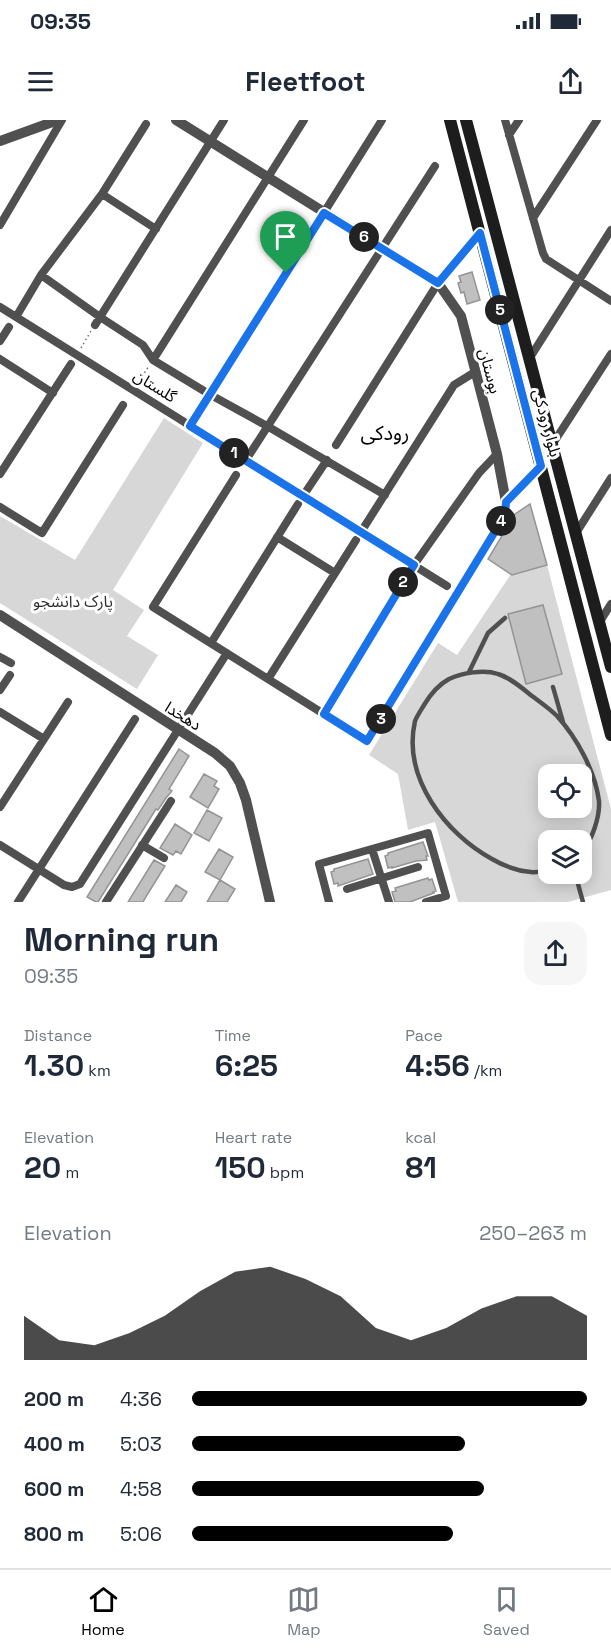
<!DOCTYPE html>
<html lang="en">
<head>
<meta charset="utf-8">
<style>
	body { margin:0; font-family:"Space Grotesk","Noto Sans Arabic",sans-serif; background:#f6f6f7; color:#1f2937; height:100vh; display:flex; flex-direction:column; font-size:22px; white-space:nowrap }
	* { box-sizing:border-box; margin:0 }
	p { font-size:20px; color:#747a83 }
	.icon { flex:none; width:33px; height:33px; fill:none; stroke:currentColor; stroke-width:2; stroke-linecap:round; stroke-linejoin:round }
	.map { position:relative; height:782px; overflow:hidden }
	.details { display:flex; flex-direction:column; background:#fff; flex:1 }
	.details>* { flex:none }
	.tools { position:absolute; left:538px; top:644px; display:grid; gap:12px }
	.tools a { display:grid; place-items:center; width:54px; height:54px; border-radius:12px; background:#fff; box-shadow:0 3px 15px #0003; font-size:30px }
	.pin { position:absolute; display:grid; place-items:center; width:51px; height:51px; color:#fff; margin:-62px -26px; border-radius:50% 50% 50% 0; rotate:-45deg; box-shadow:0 0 6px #0007 }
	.pin .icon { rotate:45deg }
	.km { position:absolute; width:30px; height:30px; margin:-15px; border-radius:50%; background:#222; color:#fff; font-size:16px; line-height:30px; text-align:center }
	.round { display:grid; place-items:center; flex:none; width:63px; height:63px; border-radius:18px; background:#f6f6f7 }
	.head { display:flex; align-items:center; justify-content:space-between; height:102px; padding:0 24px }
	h1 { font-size:33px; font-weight:600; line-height:45px }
	.figures { display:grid; grid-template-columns:repeat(3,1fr); gap:9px; height:102px; padding:6px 24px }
	.figures div { display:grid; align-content:center }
	.figures b { font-size:30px; font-weight:600 }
	.figures small { font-size:16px; font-weight:400 }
	.figures p { font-size:16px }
	.chart { height:168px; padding:12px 24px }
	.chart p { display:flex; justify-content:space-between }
	.chart svg { width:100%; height:108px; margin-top:6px; fill:#000; opacity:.7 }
	ul { padding:0 24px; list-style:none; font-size:20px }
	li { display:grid; grid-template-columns:96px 72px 1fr; align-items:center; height:45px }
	li i { height:15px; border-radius:8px; background:#000 }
	.status { display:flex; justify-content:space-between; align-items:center; height:42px; padding:0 30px; background:#fff; direction:ltr }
	.status svg { height:16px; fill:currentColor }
	header { display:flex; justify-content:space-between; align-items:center; height:78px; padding:0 24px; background:#fff; font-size:27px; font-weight:600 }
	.dock { display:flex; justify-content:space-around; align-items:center; height:84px; border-top:2px solid #e0e1e3; background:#fff; font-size:16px; color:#747a83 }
	.dock a { display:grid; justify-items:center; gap:3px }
	.dock .on { color:#000 }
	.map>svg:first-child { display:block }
	.green { fill:#d7d7d7; fill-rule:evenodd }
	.building { fill:#c0c0c0; stroke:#949494; stroke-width:1.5 }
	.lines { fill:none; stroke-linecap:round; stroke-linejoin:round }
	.path { stroke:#727272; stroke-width:1.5; stroke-dasharray:1.5 3; stroke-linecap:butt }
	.service { stroke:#505050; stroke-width:4.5 }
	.minor { stroke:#505050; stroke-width:8 }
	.tertiary { stroke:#505050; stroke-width:10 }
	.secondary { stroke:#1d1d1d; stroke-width:12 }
	.route-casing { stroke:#fff; stroke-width:12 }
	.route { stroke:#1a73e8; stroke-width:8 }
	.labels { text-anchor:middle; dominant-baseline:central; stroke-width:6; stroke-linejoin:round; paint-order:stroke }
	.street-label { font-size:16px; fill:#000; stroke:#fff }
	.park-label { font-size:16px; fill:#2e2e2e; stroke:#fff }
	.quarter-label { font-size:20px; fill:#000; stroke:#fff }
</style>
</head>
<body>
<div class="status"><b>09:35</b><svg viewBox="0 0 49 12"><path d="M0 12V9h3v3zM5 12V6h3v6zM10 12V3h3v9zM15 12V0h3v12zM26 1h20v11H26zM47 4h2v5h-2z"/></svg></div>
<header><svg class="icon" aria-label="menu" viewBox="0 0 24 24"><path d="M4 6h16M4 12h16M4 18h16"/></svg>Fleetfoot<svg class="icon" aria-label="share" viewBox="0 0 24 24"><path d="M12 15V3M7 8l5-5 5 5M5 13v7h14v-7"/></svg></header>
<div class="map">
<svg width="611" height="782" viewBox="0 0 611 782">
	<rect width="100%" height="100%" fill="#fff"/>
	<path class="green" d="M164 298 203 323 113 470 144 490 127 516 158 535 137 569 0 483V396L75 440Z
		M547 445 611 689V770L568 782H458L435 702 408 710 398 654 369 635 438 523 457 535 511 454 513 455ZM549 654H582V687H549ZM549 720H582V753H549Z"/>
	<path class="building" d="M472 152 480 180 467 184 464 172 461 173 458 163 461 162 459 156Z
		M530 384 547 445 512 455 488 439 515 394Z
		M543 485 562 554 526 564 508 494Z
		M179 629 189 636 169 669 172 671 166 678 158 690 156 689 98 782H96L87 777Z
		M204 654 217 661 214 666 219 669 208 688 190 677Z
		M207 690 222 698 209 721 194 713Z
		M175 704 192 715 181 734 176 731 173 735 160 728Z
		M423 722 428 736H426L427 740 416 741 392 748V747L388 748 385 736 388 735V733Z
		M219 729 233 737 220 760 205 752Z
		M368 739 373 754 338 766V763L334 764 331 752 334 751V749Z
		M154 740 165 746 147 775 143 782H128Z
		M428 758 429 760 432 759 436 771 433 772 434 773 410 782H395L392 772 396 771 395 768Z
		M220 760 235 769 227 782H207Z
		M176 765 187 772 181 782H165Z"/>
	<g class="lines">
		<path class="path" d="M81 228 91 211
			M137 264 149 246"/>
		<path class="service" d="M469 552 488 513 505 498
			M553 567 563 602
			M549 750C543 751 537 753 531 752 517 751 504 746 492 739 446 714 402 658 415 601 417 596 421 590 424 585 430 575 438 565 449 559 462 553 484 549 498 554 511 558 522 568 532 576 540 582 550 589 557 596 577 618 595 651 599 681 600 697 592 720 582 732
			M575 753 583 782"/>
		<path class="minor" d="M505 0 543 133 546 139 611 181
			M509 15 519 0
			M102 74 156 109
			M533 98 597 0
			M0 105 62 0
			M41 155 100 197 143 225 153 240 209 274 267 306 385 375
			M0 187 447 466
			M16 197 41 155 102 74 146 4
			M95 205 224 0
			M0 221 9 207
			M0 239 53 273
			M529 239 611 110
			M153 240 304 0
			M190 306 382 0
			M336 325 438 163 480 113
			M552 325 611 234
			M246 340 435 46
			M0 354 71 244
			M236 355 153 487 367 621
			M303 376 327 340
			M0 387 42 413 123 285
			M361 412 454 265 475 252
			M576 413 611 358
			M277 417 335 453
			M599 503 611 484
			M211 523 298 384
			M0 537 11 543
			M268 559 356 420
			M0 570 10 555
			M0 592 44 619
			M324 594 414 445 479 353 497 334
			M0 687 68 582
			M0 725 64 765 72 767 80 764 227 533
			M142 725 164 738
			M372 729 389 782
			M347 769 418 747
			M18 782 135 599
			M106 782 171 681
			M329 782 319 744 428 713 446 776 426 782"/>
		<path class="tertiary" d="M176 0 438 163 461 196 497 334 506 382 505 395 367 621
			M0 21 58 0
			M506 382 541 346
			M0 495 215 633 230 646 240 663 246 680 270 782"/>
		<path class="secondary" d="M450 0 611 615
			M466 0 611 547"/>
	</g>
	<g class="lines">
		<g class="route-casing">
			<path id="route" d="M324 93 438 163 480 113 541 346 506 382 505 395 367 621 324 594 414 445 190 306Z"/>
		</g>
		<use href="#route" class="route"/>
	</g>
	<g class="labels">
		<g class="street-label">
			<text transform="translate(490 251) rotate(75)">بوستان</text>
			<text transform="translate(155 266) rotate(32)">گلستان</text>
			<text transform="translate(547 303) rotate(75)">بلوار رودکی</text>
			<text transform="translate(183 596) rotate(32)">دهخدا</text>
		</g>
		<g class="park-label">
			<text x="73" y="481">پارک دانشجو</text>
		</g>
		<g class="quarter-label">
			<text x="385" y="313">رودکی</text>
		</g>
	</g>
</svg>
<div class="tools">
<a><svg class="icon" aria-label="locate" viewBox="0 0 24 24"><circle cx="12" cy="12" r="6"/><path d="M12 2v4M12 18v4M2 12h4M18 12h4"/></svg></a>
<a><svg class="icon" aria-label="layers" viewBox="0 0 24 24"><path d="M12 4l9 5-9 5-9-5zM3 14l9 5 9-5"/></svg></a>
</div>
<div class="pin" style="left:286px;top:153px;background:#1e9e55"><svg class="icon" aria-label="arrive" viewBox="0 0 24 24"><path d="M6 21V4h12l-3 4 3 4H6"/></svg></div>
<b class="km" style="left:234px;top:333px">1</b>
<b class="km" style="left:403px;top:462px">2</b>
<b class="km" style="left:381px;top:599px">3</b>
<b class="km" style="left:501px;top:401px">4</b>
<b class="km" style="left:500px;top:190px">5</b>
<b class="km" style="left:364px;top:117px">6</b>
</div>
<section class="details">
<div class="head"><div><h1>Morning run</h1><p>09:35</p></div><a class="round"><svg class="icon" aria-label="share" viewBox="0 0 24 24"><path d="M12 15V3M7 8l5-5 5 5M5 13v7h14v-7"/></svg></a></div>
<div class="figures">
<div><p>Distance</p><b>1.30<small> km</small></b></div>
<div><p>Time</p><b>6:25</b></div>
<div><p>Pace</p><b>4:56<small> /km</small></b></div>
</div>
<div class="figures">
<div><p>Elevation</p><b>20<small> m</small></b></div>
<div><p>Heart rate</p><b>150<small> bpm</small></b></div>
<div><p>kcal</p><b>81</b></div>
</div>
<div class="chart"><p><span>Elevation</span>250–263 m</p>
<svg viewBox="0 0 160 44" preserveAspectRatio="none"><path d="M0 44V26L10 36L20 38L30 33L40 26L50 16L60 8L70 6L80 11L90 18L100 31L110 36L120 31L130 23L140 18L150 18L160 26V44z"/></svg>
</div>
<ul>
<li><b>200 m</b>4:36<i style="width:100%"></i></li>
<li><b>400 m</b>5:03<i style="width:69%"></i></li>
<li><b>600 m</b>4:58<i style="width:74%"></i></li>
<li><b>800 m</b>5:06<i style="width:66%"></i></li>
</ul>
</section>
<nav class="dock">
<a class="on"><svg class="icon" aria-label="home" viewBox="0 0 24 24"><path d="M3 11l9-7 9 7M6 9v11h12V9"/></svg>Home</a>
<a><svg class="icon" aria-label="map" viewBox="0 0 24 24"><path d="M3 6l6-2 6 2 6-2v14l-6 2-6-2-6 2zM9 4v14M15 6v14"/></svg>Map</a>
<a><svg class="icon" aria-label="saved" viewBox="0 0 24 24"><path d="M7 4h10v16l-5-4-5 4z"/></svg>Saved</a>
</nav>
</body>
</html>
